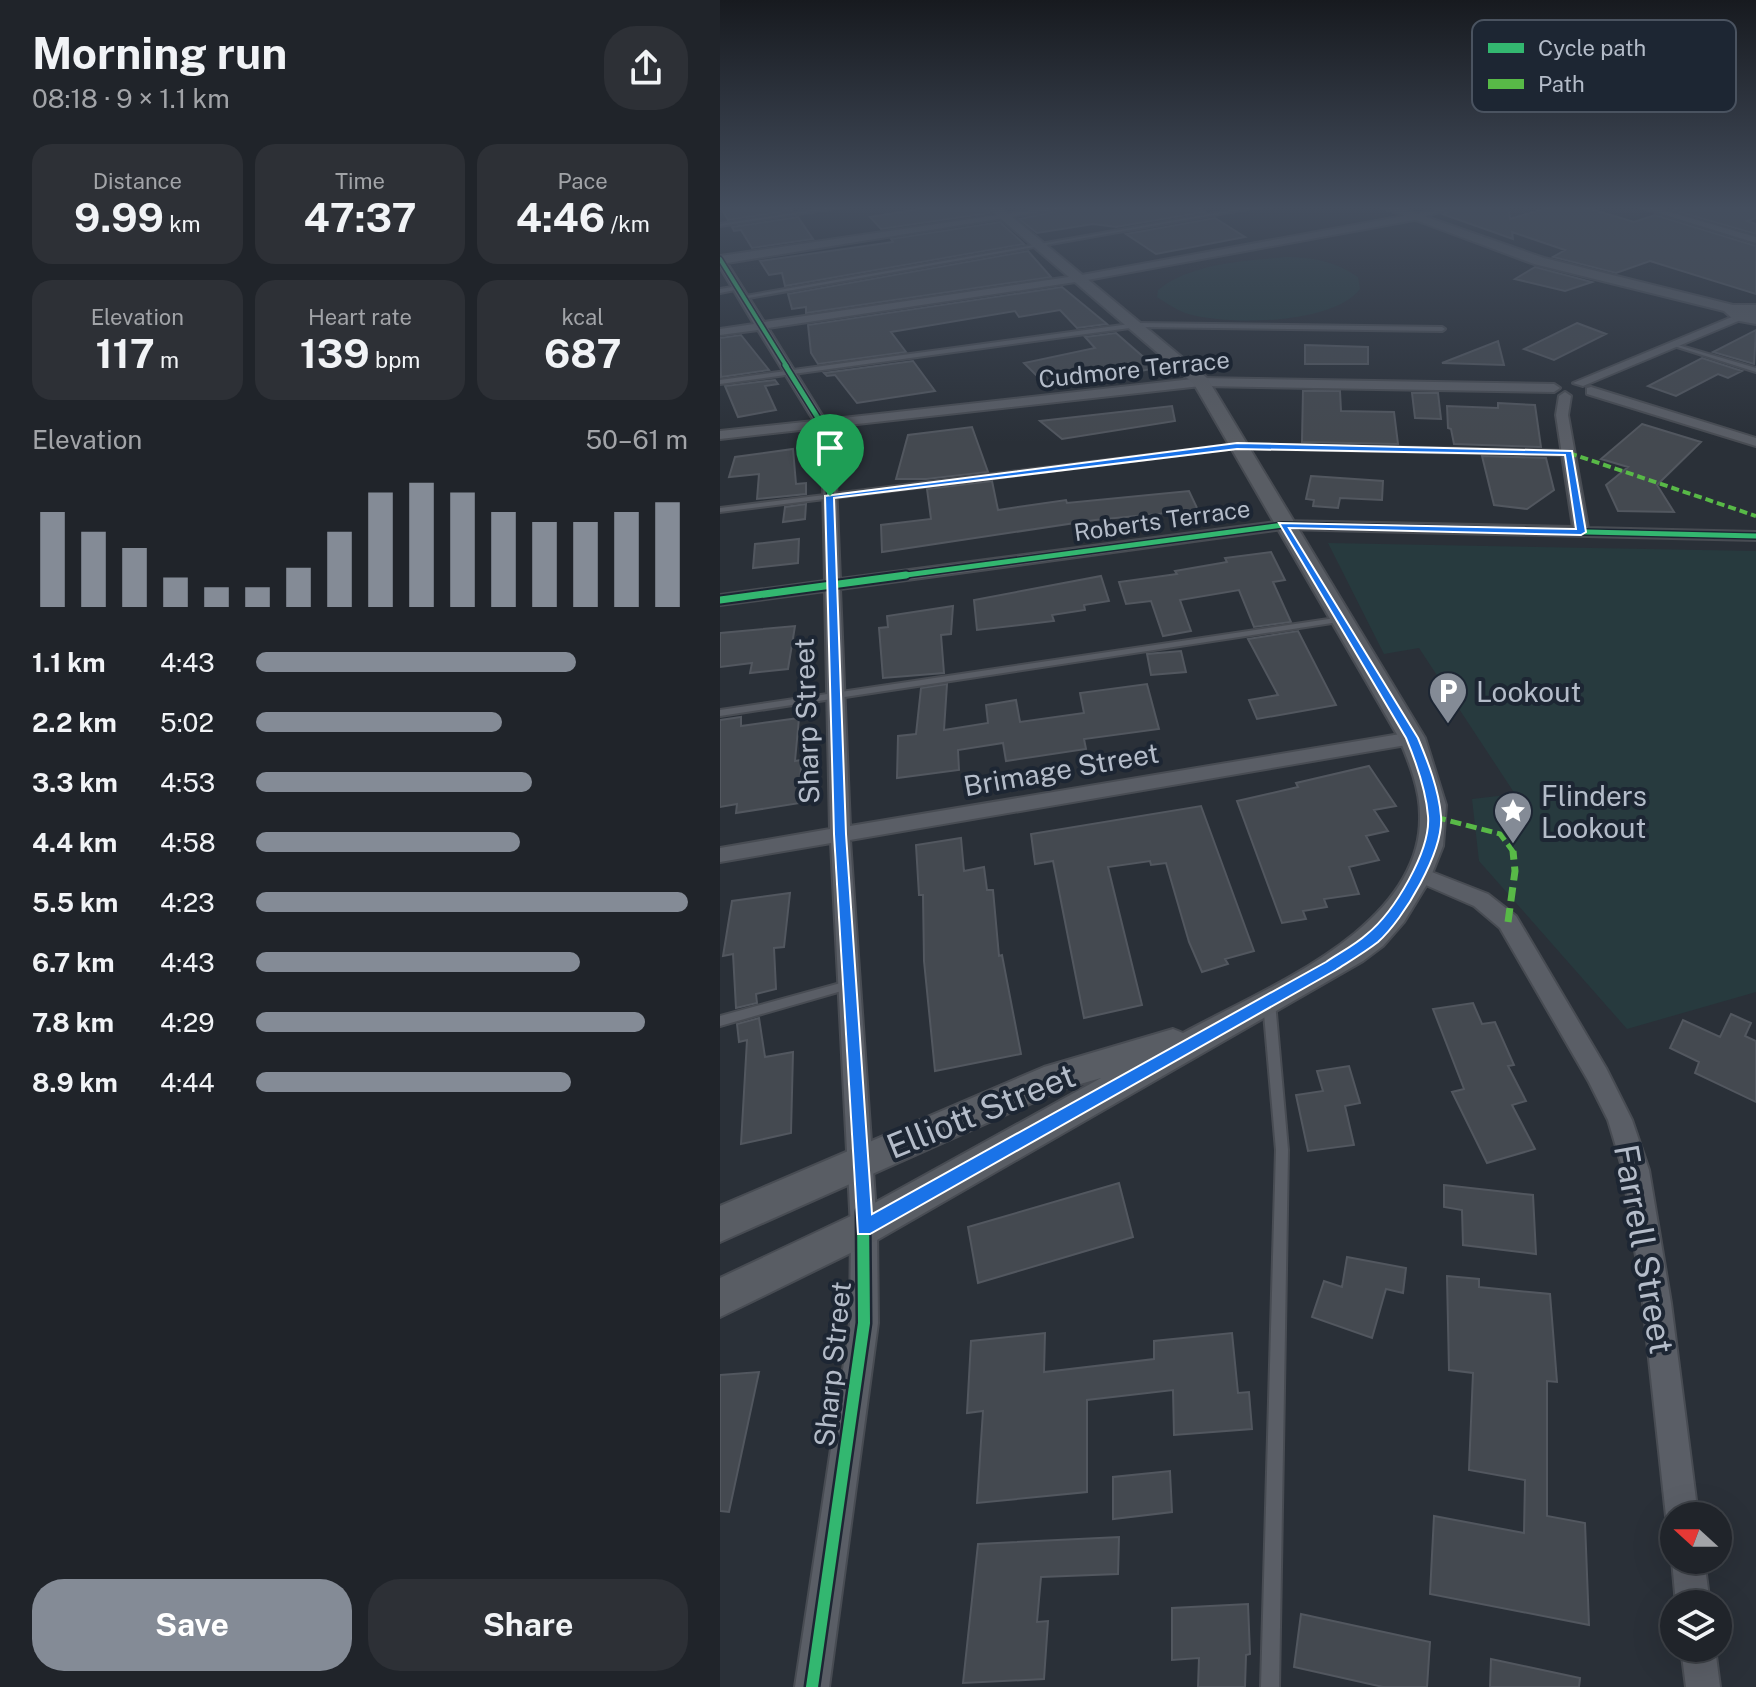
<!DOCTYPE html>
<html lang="en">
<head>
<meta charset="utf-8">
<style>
	body { margin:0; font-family:"Public Sans",sans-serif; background:#2d3036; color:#f1f3f6; height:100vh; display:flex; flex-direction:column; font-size:30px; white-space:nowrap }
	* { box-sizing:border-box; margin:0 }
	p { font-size:26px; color:#a2a4a8 }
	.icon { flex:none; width:44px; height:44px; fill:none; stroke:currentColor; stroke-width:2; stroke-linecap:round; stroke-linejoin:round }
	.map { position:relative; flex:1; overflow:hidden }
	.details { display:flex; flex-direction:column; background:#20242a; width:720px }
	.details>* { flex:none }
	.needle { width:52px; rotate:291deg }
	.fabs { position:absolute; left:940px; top:1502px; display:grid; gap:16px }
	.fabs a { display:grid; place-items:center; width:72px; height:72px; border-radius:50%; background:#20242a; box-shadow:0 8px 32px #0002,0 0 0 2px #3d4147; font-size:40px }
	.pin { position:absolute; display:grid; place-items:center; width:68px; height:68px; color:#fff; margin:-82px -34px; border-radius:50% 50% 50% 0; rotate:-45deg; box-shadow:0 0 8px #0007 }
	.pin .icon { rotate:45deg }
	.round { display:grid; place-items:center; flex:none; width:84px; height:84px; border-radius:32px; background:#2d3036 }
	.overview { display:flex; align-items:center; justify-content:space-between; height:136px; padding:0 32px }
	h1 { font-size:44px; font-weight:700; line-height:60px }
	.metrics { display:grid; grid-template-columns:repeat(3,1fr); gap:12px; height:136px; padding:8px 32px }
	.metrics div { display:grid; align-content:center; border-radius:20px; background:#2d3036; text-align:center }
	.metrics b { font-size:40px; font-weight:700 }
	.metrics small { font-size:22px; font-weight:400 }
	.metrics p { font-size:22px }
	.chart { height:224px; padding:16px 32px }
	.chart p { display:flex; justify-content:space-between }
	.chart svg { width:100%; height:144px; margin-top:8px; stroke:#848b96; stroke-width:6 }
	.button { display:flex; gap:16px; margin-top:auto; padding:16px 32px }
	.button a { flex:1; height:92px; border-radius:32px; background:#848b96; color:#fff; font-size:32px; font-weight:700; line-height:92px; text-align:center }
	.button a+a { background:#2d3036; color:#f1f3f6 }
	ul { padding:0 32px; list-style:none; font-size:26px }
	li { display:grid; grid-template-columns:128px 96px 1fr; align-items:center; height:60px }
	li i { height:20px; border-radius:10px; background:#848b96 }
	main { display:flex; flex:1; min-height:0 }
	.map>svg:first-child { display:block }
	.green { fill:#273a3e }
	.building { fill:#444950; stroke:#52575f; stroke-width:2 }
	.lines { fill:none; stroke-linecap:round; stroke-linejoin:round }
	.service-casing { stroke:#484c53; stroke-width:4 }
	.minor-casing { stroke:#484c53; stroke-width:4 }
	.secondary-casing { stroke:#484c53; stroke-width:4 }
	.service { fill:#5a5e66; fill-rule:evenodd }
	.minor { fill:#5a5e66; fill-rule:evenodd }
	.secondary { fill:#595d64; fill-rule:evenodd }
	.quiet-far2 { stroke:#58b947; stroke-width:4; stroke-dasharray:8 4; stroke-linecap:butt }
	.quiet-far1 { stroke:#58b947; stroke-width:5; stroke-dasharray:11 5; stroke-linecap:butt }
	.quiet { stroke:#58b947; stroke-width:7; stroke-dasharray:14 7; stroke-linecap:butt }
	.cycleway-far4-casing { stroke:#1d2633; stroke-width:7 }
	.cycleway-far3-casing { stroke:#1d2633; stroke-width:8 }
	.cycleway-far2-casing { stroke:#1d2633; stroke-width:11 }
	.cycleway-far1-casing { stroke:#1d2633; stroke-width:14 }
	.cycleway-casing { stroke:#1d2633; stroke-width:17 }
	.cycleway-far4 { stroke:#33b770; stroke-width:4 }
	.cycleway-far3 { stroke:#33b770; stroke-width:5 }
	.cycleway-far2 { stroke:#33b770; stroke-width:7 }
	.cycleway-far1 { stroke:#33b770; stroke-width:9 }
	.cycleway { stroke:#33b770; stroke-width:12 }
	.route { fill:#1a73e8; stroke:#fff; stroke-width:2; fill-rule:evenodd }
	.labels { text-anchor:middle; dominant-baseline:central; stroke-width:8; stroke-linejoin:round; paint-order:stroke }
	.far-street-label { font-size:24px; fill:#b4bcc9; stroke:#1d2633 }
	.poi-label { font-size:28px; fill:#b4bcc9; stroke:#1d2633; text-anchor:start }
	.street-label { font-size:28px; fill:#b4bcc9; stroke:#1d2633 }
	.near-street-label { font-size:34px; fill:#b4bcc9; stroke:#1d2633 }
	.key { fill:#1d2633; stroke:#4a5360; stroke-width:2 }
	.key-label { font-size:22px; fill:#b4bcc9 }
</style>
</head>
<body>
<main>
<section class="details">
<div class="overview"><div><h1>Morning run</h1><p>08:18 · 9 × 1.1 km</p></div><a class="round"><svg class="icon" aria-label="share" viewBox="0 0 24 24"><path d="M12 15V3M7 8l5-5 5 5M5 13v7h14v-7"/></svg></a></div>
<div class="metrics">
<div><p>Distance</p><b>9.99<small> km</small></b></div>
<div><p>Time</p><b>47:37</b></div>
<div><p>Pace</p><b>4:46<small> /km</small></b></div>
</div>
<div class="metrics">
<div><p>Elevation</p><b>117<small> m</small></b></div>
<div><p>Heart rate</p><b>139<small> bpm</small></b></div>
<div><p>kcal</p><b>687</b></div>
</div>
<div class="chart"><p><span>Elevation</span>50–61 m</p>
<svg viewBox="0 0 160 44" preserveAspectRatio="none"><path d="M5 44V15M15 44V21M25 44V26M35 44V35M45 44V38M55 44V38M65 44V32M75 44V21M85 44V9M95 44V6M105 44V9M115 44V15M125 44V18M135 44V18M145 44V15M155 44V12"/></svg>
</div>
<ul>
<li><b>1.1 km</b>4:43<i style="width:74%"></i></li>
<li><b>2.2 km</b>5:02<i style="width:57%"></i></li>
<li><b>3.3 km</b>4:53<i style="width:64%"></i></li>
<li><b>4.4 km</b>4:58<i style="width:61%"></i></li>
<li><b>5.5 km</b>4:23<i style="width:100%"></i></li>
<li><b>6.7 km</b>4:43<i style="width:75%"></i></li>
<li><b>7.8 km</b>4:29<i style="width:90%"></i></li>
<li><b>8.9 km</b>4:44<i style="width:73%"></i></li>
</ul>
<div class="button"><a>Save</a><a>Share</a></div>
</section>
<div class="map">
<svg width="1036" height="1687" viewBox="0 0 1036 1687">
	<rect width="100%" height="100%" fill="#2a3038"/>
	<path class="green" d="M565 257C592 257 615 261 638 277L640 289C613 325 505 326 465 313 455 309 446 303 437 297L438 290C471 263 524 261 565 257Z
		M608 543 1036 551V992L907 1029 759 861 752 799 795 794 699 648 664 654Z"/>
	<path class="building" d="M0 206H61L73 210 8 220Z
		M219 206H263L270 213 161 229 150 217Z
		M361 206H476L485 212 396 227 373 224 317 233 299 219Z
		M741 206H788L790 219 833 206H861L914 222 935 215 1036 246V294L930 261 896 273 833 257 845 250 792 232 793 239 722 214Z
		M963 206H1036V218L1027 221 1036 224V234L952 210Z
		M78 217 93 239 32 248 21 230 14 231 12 227Z
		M495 218 525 237 436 254 406 234Z
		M280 222 304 244 65 286 62 273 49 275 40 261 173 242 171 239Z
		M308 251 331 277 86 313V307L72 309 68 294Z
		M815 267 872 282 845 291 795 279Z
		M342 287 387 324 357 328 340 310 299 317 295 311 171 332 186 352 98 364 91 353 88 325Z
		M857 323 886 334 834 360 804 349Z
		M1036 330 1034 364 993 352Z
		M396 333 436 368 381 379 361 375 325 384 304 363 375 348 365 337Z
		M21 335 49 370 1 377 0 338Z
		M778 341 784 365 722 363Z
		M585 345 648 347V364H585Z
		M982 358 1022 371 1008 378 998 374 956 396 928 386Z
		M193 361 215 391 137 403 115 375 107 376 104 373Z
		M55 380 58 384 45 386 56 410 18 417 5 386Z
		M583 391H620L621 411 674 412 678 444 582 442Z
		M692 393H718L721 419 695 418Z
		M778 403 815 405 821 447 734 444 731 429 728 428 727 406 778 408Z
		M452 406 455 421 342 439 320 421Z
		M922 424 981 442 937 485 954 512 898 511 886 485 908 467 881 459Z
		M252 427 268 472 206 479H176L188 435Z
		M73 449 76 484 86 483V494L37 499 39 474 9 477 15 457Z
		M762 456 826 458 834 490 807 509 774 505Z
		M591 476 663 481 662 500 620 498 618 508 593 506 594 500 586 499Z
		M272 481 278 510 346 500 347 503 469 491 478 510 375 520 162 552 161 525 211 519 207 489Z
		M86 504 85 519 63 522 65 507Z
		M79 539 78 563 33 568 35 544Z
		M551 552 565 580 553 582 571 622 534 627 519 590 460 600 471 631 443 636 431 601 406 604 399 582 457 574 455 571 507 562 505 558Z
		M381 576 389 601 364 605 365 610 332 615 334 621 257 630 254 600Z
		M233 606 231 634 221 635 224 673 163 678 159 628 168 627 167 616Z
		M75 626 68 669 30 673 32 663 0 667V633Z
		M578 631 616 705 537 719 529 700 558 695 528 639Z
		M461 651 466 672 431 675 427 654Z
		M227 684 224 730 268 723 266 705 296 700 300 722 364 713 360 693 427 684 439 729 364 739 366 749 286 761 283 743 238 750 239 770 177 778 178 736 196 734 201 688Z
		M21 717V726L79 718 75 761 81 760 80 803 16 813 17 804 0 807V720Z
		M649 766 676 806 654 810 668 831 646 836 659 860 629 867 639 894 604 899 607 907 583 911 586 919 562 923 517 801 578 787 576 783Z
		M481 806 534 951 505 959 508 964 482 972 469 942 446 863 431 865 430 861 388 867 422 1005 364 1018 333 861 315 864 311 834Z
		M241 838 244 871 264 867 267 890H273L279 956 282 955 301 1054 215 1071 204 961 203 895H199L196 845Z
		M70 893 64 947 54 948 56 989 36 994 37 1003 16 1008 13 954 3 956 12 901Z
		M753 1003 762 1024 775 1022 794 1065 788 1066 806 1101 792 1105 815 1149 767 1163 732 1092 744 1089 713 1009Z
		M1011 1014 1031 1023 1025 1036 1036 1041V1102L975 1073 979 1062 950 1048 963 1020 1000 1037Z
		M39 1018 45 1057 73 1052 71 1133 21 1144 27 1040 19 1042 17 1024Z
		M629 1066 640 1103 625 1106 634 1145 588 1151 576 1095 603 1091 597 1071Z
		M399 1183 413 1237 258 1283 248 1227Z
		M724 1185 813 1195 816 1254 743 1245 742 1210 724 1207Z
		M627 1257 686 1268 683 1293 666 1289 652 1338 592 1317 604 1281 622 1287Z
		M727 1276 759 1279V1287L830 1294 837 1382 827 1381V1516L865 1523 869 1625 710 1594 714 1516 804 1533 805 1480 749 1470 753 1373 729 1370Z
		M325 1333 324 1372 434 1359V1341L512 1333 518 1393 529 1392 532 1429 454 1435 453 1390 367 1400V1492L257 1503 263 1411 247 1413 251 1341Z
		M39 1372 9 1512 0 1511V1375Z
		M450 1471 452 1512 393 1519V1477Z
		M399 1537 398 1574 321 1577 317 1622 328 1621 324 1679 243 1683 258 1544Z
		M528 1604 530 1654 526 1655 525 1687H478L479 1658 452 1660V1608Z
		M581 1614 710 1642 707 1687H663L574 1667Z
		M771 1659 860 1678 859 1687H770Z"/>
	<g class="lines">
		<g class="service-casing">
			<path id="service" d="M119 206H129L0 226V224Z
				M535 206H544L23 299 20 297Z
				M18 286 20 289 0 293V289Z
				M417 323 722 327 725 329 722 331 417 327 0 384V380Z
				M951 343 1036 368V372L951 345Z
				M517 444 849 451 852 453 849 455 517 448 0 512V508Z
				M622 617H625V621L0 716V710Z
				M128 981 132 982 134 985 132 988 0 1026V1016Z
				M549 997 553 999 555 1002 568 1150 559 1687H541L556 1150 543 1002 545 999Z"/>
		</g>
		<g class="minor-casing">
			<path id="minor" d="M338 206H358L7 263 44 322 362 275 738 206 694 220 362 281 48 328 105 420 481 378 834 384 840 388 834 392 481 386 110 427 114 434 120 579 563 521 853 527 836 415 839 396 845 392 851 396 848 415 868 528 1036 532V540L563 529 120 589 130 826 692 732 701 738 692 744 130 840 157 1228 158 1323 109 1687H75L130 1323 131 1228 111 843 0 862V848L110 829 105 591 0 605V595L105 581 102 434 98 428 0 439V431L94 421 38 330 0 335V329L34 324 0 267V256Z
				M916 206H929L1036 237V243Z
				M1019 314 1024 317 1023 319 863 386 853 383Z
				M871 387 1036 438V446L867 394V388Z
				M699 867 768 894 796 916 886 1068 912 1120 929 1170 951 1303 978 1516H954V1529L946 1516 923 1303 903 1170 888 1120 869 1082 780 928 754 906 692 879 689 874Z
				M954 1555V1560H984L990 1604H956L952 1560Z
				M961 1648H995L1000 1687H966Z"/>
		</g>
		<g class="secondary-casing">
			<path id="secondary" d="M266 206H279L487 378 705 738 726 805 723 846 709 881 684 922 663 946 643 961 157 1240 0 1317V1278L131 1216 381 1078 343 1089 0 1242V1206L324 1067 453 1029 463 1033C545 988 703 928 700 815 700 789 689 762 679 738L474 384Z
				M658 206H675L824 258 1013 305H1036V324L1014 320 1004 311 814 264Z"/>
		</g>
		<use href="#service" class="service"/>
		<use href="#minor" class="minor"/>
		<use href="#secondary" class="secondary"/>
		<path class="quiet-far2" d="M849 453 1036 516"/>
		<path class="quiet-far1" d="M715 817 780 834 794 853"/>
		<path class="quiet" d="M788 922 795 871 793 851"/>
		<g class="cycleway-far4-casing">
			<path id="cycleway-far4" d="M0 259 67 367"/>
		</g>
		<g class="cycleway-far3-casing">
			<path id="cycleway-far3" d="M65 365 108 434 112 577
				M171 577 563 525 1036 536"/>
		</g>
		<g class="cycleway-far2-casing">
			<path id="cycleway-far2" d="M112 575 121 853
				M0 600 186 575"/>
		</g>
		<g class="cycleway-far1-casing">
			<path id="cycleway-far1" d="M121 851 143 1214"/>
		</g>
		<g class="cycleway-casing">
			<path id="cycleway" d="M92 1687 144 1323 143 1212"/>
		</g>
		<use href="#cycleway-far4" class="cycleway-far4"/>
		<use href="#cycleway-far3" class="cycleway-far3"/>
		<use href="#cycleway-far2" class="cycleway-far2"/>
		<use href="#cycleway-far1" class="cycleway-far1"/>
		<use href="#cycleway" class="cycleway"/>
	</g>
	<linearGradient id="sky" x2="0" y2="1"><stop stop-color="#171a1f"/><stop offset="0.47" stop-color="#444e5e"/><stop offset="1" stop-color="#444e5e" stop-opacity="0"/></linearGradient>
	<rect width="1036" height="442" fill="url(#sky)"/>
	<path class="route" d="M517 443 852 451 866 532 861 535 569 528 698 738C708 762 719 790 721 816 724 851 684 919 658 942 645 952 630 961 616 970L150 1234H138L114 834 105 496ZM517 449 845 455 856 529 559 523 686 738C696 762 706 790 708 816 711 851 674 912 647 934 635 945 619 953 606 962L152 1214 126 834 114 498Z"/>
	<defs>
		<g id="parking-pin" transform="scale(2)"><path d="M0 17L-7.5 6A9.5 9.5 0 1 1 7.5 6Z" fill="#848b96" stroke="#1d2633"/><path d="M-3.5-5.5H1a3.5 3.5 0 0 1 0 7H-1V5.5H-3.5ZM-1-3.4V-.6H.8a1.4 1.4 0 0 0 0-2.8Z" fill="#fff"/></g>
		<g id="sight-pin" transform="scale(2)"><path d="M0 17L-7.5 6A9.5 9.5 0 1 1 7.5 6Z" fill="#848b96" stroke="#1d2633"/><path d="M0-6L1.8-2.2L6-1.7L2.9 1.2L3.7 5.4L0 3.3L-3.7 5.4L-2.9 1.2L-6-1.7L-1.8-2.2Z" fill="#fff"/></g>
	</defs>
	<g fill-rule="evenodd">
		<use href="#parking-pin" x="728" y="691"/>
		<use href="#sight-pin" x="793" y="811"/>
	</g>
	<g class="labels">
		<g class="far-street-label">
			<text transform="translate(414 369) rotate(-6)">Cudmore Terrace</text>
			<text transform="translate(442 520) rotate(-8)">Roberts Terrace</text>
		</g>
		<g class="poi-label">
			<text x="756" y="691">Lookout</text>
			<text x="821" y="795">Flinders<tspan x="821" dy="32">Lookout</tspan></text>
		</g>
		<g class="street-label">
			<text transform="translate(86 721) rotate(-92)">Sharp Street</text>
			<text transform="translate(341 769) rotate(-10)">Brimage Street</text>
			<text transform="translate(112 1364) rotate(-84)">Sharp Street</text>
		</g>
		<g class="near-street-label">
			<text transform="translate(261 1111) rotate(-22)">Elliott Street</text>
			<text transform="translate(924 1249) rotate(80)">Farrell Street</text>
		</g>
	</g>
	<rect x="752" y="20" width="264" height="92" rx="12" class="key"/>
	<rect x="768" y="43" width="36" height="10" fill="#33b770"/>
	<rect x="768" y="79" width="36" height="10" fill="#58b947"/>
	<g class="key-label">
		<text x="818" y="56">Cycle path</text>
		<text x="818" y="92">Path</text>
	</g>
</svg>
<div class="fabs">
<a><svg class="needle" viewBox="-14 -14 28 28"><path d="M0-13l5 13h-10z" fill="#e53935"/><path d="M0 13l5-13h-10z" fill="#a2a4a8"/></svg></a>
<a><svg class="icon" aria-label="layers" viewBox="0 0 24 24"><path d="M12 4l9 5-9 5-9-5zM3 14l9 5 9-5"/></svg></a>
</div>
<div class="pin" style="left:110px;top:496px;background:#1e9e55"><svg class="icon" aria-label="arrive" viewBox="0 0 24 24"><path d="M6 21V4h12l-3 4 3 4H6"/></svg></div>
</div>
</main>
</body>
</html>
